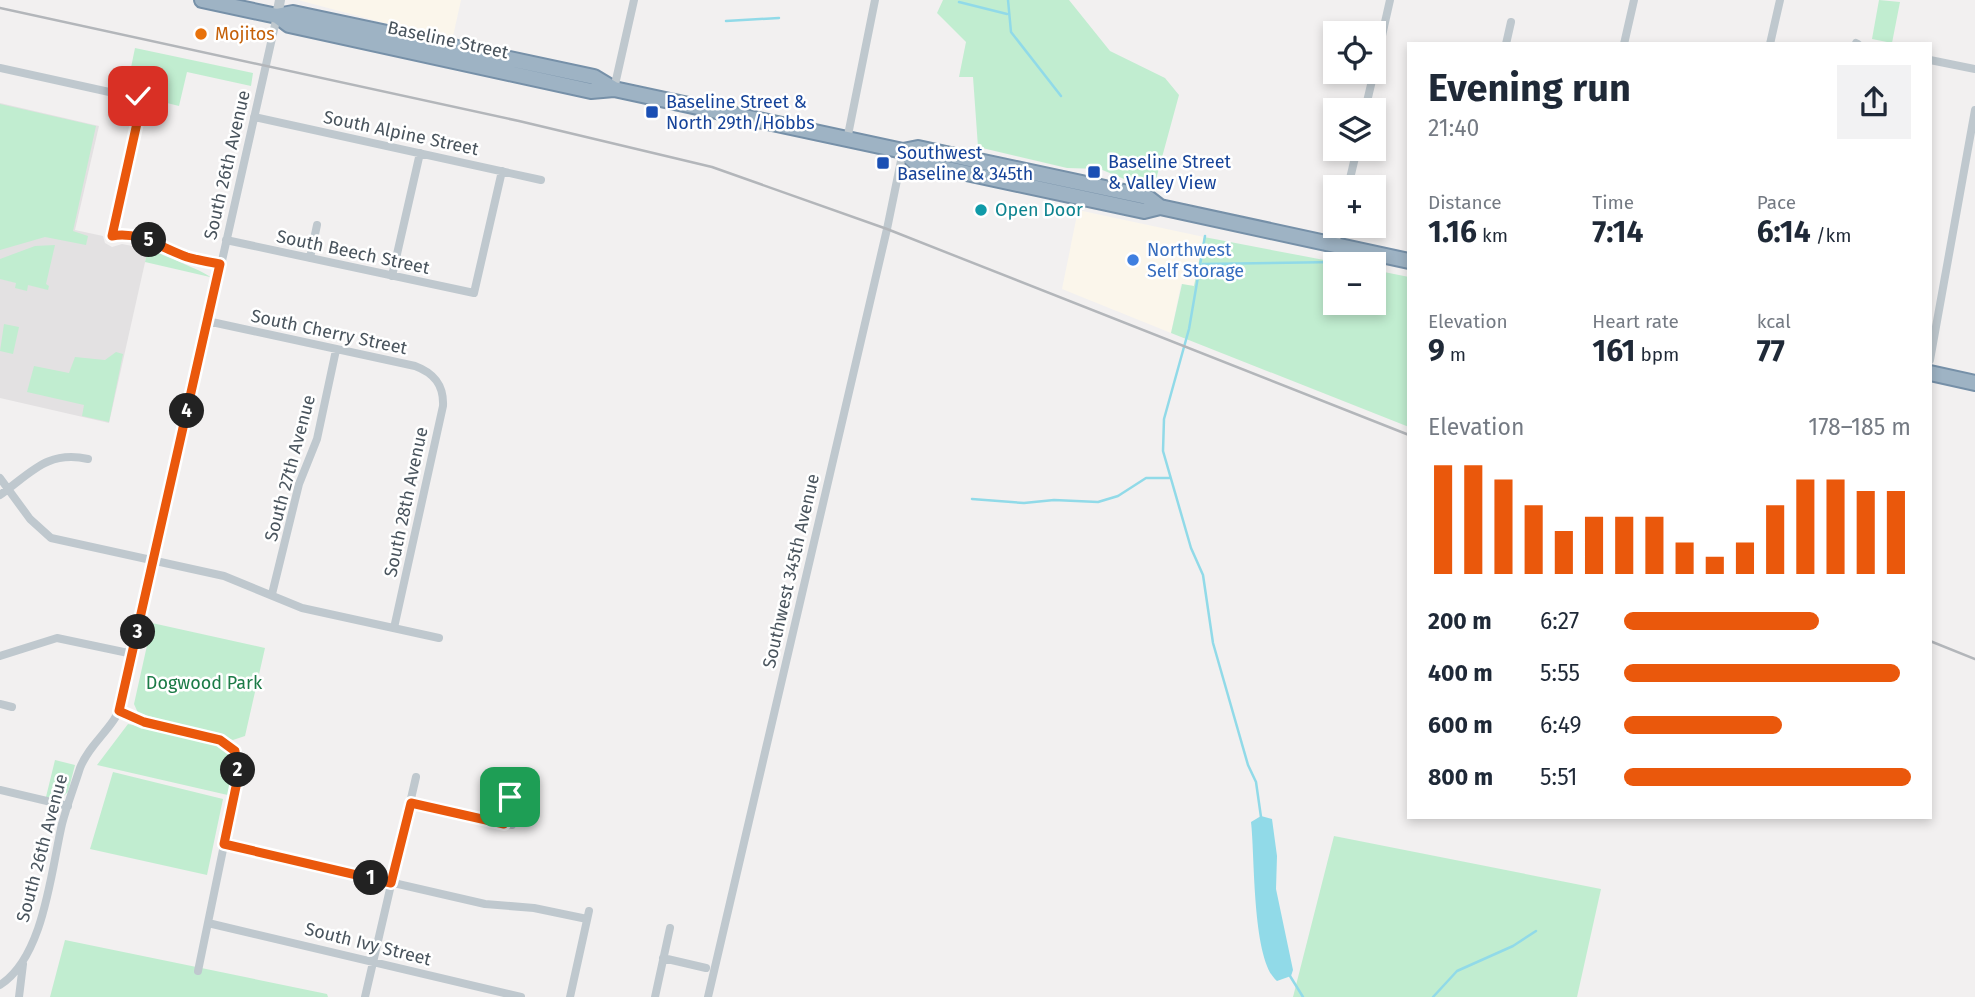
<!DOCTYPE html>
<html lang="en">
<head>
<meta charset="utf-8">
<style>
	body { margin:0; font-family:"Fira Sans",sans-serif; background:#f2f2f3; color:#1f2937; height:100vh; display:flex; flex-direction:column; font-size:26px; white-space:nowrap }
	* { box-sizing:border-box; margin:0 }
	p { font-size:23px; color:#747a83 }
	.icon { flex:none; width:38px; height:38px; fill:none; stroke:currentColor; stroke-width:2; stroke-linecap:round; stroke-linejoin:round }
	.map { position:relative; flex:1; overflow:hidden }
	.panel { position:absolute; left:1407px; top:42px; width:525px; height:777px; display:flex; flex-direction:column; background:#fff; border-radius:0px; box-shadow:0 4px 10px #0003 }
	.panel>* { flex:none }
	.buttons { position:absolute; left:1323px; top:21px; display:grid; gap:14px }
	.buttons a { display:grid; place-items:center; width:63px; height:63px; border-radius:0px; background:#fff; box-shadow:0 4px 10px #0003; font-size:35px }
	.pin { position:absolute; display:grid; place-items:center; width:60px; height:60px; color:#fff; margin:-30px; border-radius:14px; box-shadow:0 4px 10px #0006 }
	.km { position:absolute; width:35px; height:35px; margin:-18px; border-radius:50%; background:#222; color:#fff; font-size:19px; line-height:35px; text-align:center }
	.round { display:grid; place-items:center; flex:none; width:74px; height:74px; border-radius:0px; background:#f2f2f3 }
	.summary { display:flex; align-items:center; justify-content:space-between; height:119px; padding:0 21px }
	h1 { font-size:38px; font-weight:700; line-height:52px }
	.figures { display:grid; grid-template-columns:repeat(3,1fr); gap:10px; height:119px; padding:7px 21px }
	.figures div { display:grid; align-content:center }
	.figures b { font-size:30px; font-weight:700 }
	.figures small { font-size:19px; font-weight:400 }
	.figures p { font-size:19px }
	.chart { height:196px; padding:14px 21px }
	.chart p { display:flex; justify-content:space-between }
	.chart svg { width:100%; height:126px; margin-top:7px; stroke:#ea580c; stroke-width:6 }
	ul { padding:0 21px; list-style:none; font-size:23px }
	li { display:grid; grid-template-columns:112px 84px 1fr; align-items:center; height:52px }
	li i { height:18px; border-radius:9px; background:#ea580c }
	.map>svg:first-child { display:block }
	.commercial { fill:#fbf6eb }
	.education { fill:#e3e1e2 }
	.green { fill:#c1edd0 }
	.water { fill:#91dae8 }
	.lines { fill:none; stroke-linecap:round; stroke-linejoin:round }
	.stream { stroke:#91dae8; stroke-width:2.5 }
	.trunk-casing { stroke:#7690a8; stroke-width:18 }
	.minor { stroke:#bfc8ce; stroke-width:8 }
	.tertiary { stroke:#bfc8ce; stroke-width:10 }
	.trunk { stroke:#9eb3c4; stroke-width:14 }
	.rail { stroke:#b3b6ba; stroke-width:2.5 }
	.route-casing { stroke:#fff; stroke-width:14 }
	.route { stroke:#ea580c; stroke-width:9 }
	.food-dot { fill:#e8710a; stroke:#fff; stroke-width:2.5 }
	.transit-dot { fill:#1a4fb4; stroke:#fff; stroke-width:2.5 }
	.culture-dot { fill:#0f9aa8; stroke:#fff; stroke-width:2.5 }
	.shop-dot { fill:#3f7fe0; stroke:#fff; stroke-width:2.5 }
	.labels { text-anchor:middle; dominant-baseline:central; stroke-width:5; stroke-linejoin:round; paint-order:stroke }
	.food-label { font-size:18px; fill:#c56008; stroke:#fff; text-anchor:start }
	.street-label { font-size:18px; fill:#49545d; stroke:#fff }
	.transit-label { font-size:18px; fill:#164399; stroke:#fff; text-anchor:start }
	.culture-label { font-size:18px; fill:#0d838f; stroke:#fff; text-anchor:start }
	.shop-label { font-size:18px; fill:#366cbe; stroke:#fff; text-anchor:start }
	.park-label { font-size:18px; fill:#1c7b47; stroke:#fff }
</style>
</head>
<body>
<div class="map">
<svg width="1975" height="997" viewBox="0 0 1975 997">
	<rect width="100%" height="100%" fill="#f2f0f0"/>
	<path class="commercial" d="M298 0H461L452 41Z
		M1078 210 1204 237 1194 286 1181 284 1171 333 1062 289Z"/>
	<path class="education" d="M0 103 99 126 75 230 103 236 105 243 112 247 122 244 148 249 109 423 0 398Z"/>
	<path class="green" d="M943 0H1069L1110 51 1165 78 1179 95 1155 183 1146 188 1100 169 1067 168 978 147 973 77H959L966 42 937 13Z
		M1879 0 1900 2 1892 43 1872 39Z
		M135 48 253 73 251 86 187 72 179 106 151 99 142 88 127 87Z
		M0 104 96 126 73 231 88 236 86 245 45 237 0 250Z
		M1204 237 1345 264H1335V303H1374V270L1409 277V427L1171 333 1182 284 1194 286Z
		M55 245 46 284 49 286 48 290 28 285 27 291 15 288 16 283 0 279V259L35 246Z
		M148 249C156 252 208 273 210 277L145 262Z
		M4 324 19 327 13 354 0 351Z
		M116 352 123 354 109 422 82 416 84 405 27 392 34 366 69 373 75 357 105 360Z
		M152 623 265 648 245 736 233 740 138 713 134 704Z
		M128 724 223 744C238 759 235 777 232 796L97 765Z
		M55 760 75 765 68 792 59 800 46 797Z
		M113 772 223 799 207 875 90 849Z
		M1334 836 1601 889 1577 997H1293Z
		M65 940 327 994 328 997H50Z"/>
	<path class="water" d="M1261 816 1272 819 1277 856 1276 889 1293 970 1291 976 1277 981C1252 961 1255 856 1251 822Z"/>
	<g class="lines">
		<path class="stream" d="M1008 0 1011 32 1061 96
			M959 2 1007 14
			M726 21 779 18
			M1205 236 1189 329 1164 419 1163 451 1191 548 1203 575 1213 643 1248 765 1256 782 1261 817
			M1203 264 1337 262
			M972 499 1024 503 1054 500 1098 502 1118 496 1146 478H1169
			M1290 976 1303 997
			M1433 997 1457 971 1513 946 1536 931"/>
		<g class="trunk-casing">
			<path id="trunk" d="M202 0 277 16 293 13 594 77 614 89
				M277 16 289 25 591 91 614 89 903 151 918 148 1147 197 1160 207 1409 261
				M903 151 915 162 1144 211 1160 207
				M1930 373 1975 383"/>
		</g>
		<path class="minor" d="M1856 43 1858 44
			M1506 44 1511 22
			M1624 44 1634 0
			M1770 44 1780 0
			M1930 60 1975 69
			M0 68 141 99 112 236C140 231 161 248 187 257 197 260 209 262 220 264
			M1374 71 1390 0
			M614 89 634 0
			M1365 110 1374 72
			M254 117 541 180
			M847 140 875 0
			M1348 187 1357 149
			M226 240 474 293 502 171
			M1335 245 1339 226
			M310 258 317 225
			M392 276 420 153
			M207 321 415 366C434 373 444 385 443 406L394 628
			M1930 360 1975 110
			M0 478 30 519 51 538 224 576 302 608 439 638
			M0 495C31 473 47 450 88 459
			M272 594 299 484 317 439 336 350
			M0 656 57 638 133 654
			M0 704 12 707
			M119 711 144 722 226 743 235 751 238 777 198 971
			M0 790 68 806
			M411 803 512 825
			M504 824 510 797
			M224 844 485 904 534 908 587 919
			M208 923 521 997
			M663 958 706 968
			M0 985C44 957 51 871 62 824 67 805 74 787 80 768 90 742 115 728 123 701L277 16
			M19 997 23 964
			M365 997 416 777
			M570 997 589 911
			M655 997 670 928
			M708 997 887 229 903 151"/>
		<path class="tertiary" d="M277 16 280 0"/>
		<use href="#trunk" class="trunk"/>
		<path class="rail" d="M0 8 519 121 712 167 887 229 1409 435
			M1930 641 1975 659"/>
	</g>
	<g class="lines">
		<g class="route-casing">
			<path id="route" d="M138 96 141 105 112 236C140 231 161 248 187 257 197 260 209 262 220 264L119 711 144 722 220 740 235 751 238 777 224 844 391 883 411 803 504 824 510 797"/>
		</g>
		<use href="#route" class="route"/>
	</g>
	<circle class="food-dot" cx="201" cy="34" r="7"/>
	<g class="transit-dot">
		<rect x="645" y="105" width="14" height="14" rx="3.5"/>
		<rect x="876" y="156" width="14" height="14" rx="3.5"/>
		<rect x="1087" y="165" width="14" height="14" rx="3.5"/>
	</g>
	<circle class="culture-dot" cx="981" cy="210" r="7"/>
	<circle class="shop-dot" cx="1133" cy="260" r="7"/>
	<g class="labels">
		<g class="food-label">
			<text x="215" y="34">Mojitos</text>
		</g>
		<g class="street-label">
			<text transform="translate(448 40) rotate(12)">Baseline Street</text>
			<text transform="translate(401 133) rotate(12)">South Alpine Street</text>
			<text transform="translate(227 165) rotate(-77)">South 26th Avenue</text>
			<text transform="translate(353 252) rotate(12)">South Beech Street</text>
			<text transform="translate(329 332) rotate(12)">South Cherry Street</text>
			<text transform="translate(290 468) rotate(-75)">South 27th Avenue</text>
			<text transform="translate(406 502) rotate(-78)">South 28th Avenue</text>
			<text transform="translate(791 571) rotate(-77)">Southwest 345th Avenue</text>
			<text transform="translate(42 848) rotate(-75)">South 26th Avenue</text>
			<text transform="translate(368 944) rotate(14)">South Ivy Street</text>
		</g>
		<g class="transit-label">
			<text x="666" y="102">Baseline Street &amp;<tspan x="666" dy="21">North 29th/Hobbs</tspan></text>
			<text x="897" y="153">Southwest<tspan x="897" dy="21">Baseline &amp; 345th</tspan></text>
			<text x="1108" y="162">Baseline Street<tspan x="1108" dy="21">&amp; Valley View</tspan></text>
		</g>
		<g class="culture-label">
			<text x="995" y="210">Open Door</text>
		</g>
		<g class="shop-label">
			<text x="1147" y="250">Northwest<tspan x="1147" dy="21">Self Storage</tspan></text>
		</g>
		<g class="park-label">
			<text x="204" y="683">Dogwood Park</text>
		</g>
	</g>
</svg>
<div class="buttons">
<a><svg class="icon" aria-label="locate" viewBox="0 0 24 24"><circle cx="12" cy="12" r="6"/><path d="M12 2v4M12 18v4M2 12h4M18 12h4"/></svg></a>
<a><svg class="icon" aria-label="layers" viewBox="0 0 24 24"><path d="M12 4l9 5-9 5-9-5zM3 14l9 5 9-5"/></svg></a>
<a>+</a>
<a>−</a>
</div>
<div class="pin" style="left:510px;top:797px;background:#1e9e55"><svg class="icon" aria-label="arrive" viewBox="0 0 24 24"><path d="M6 21V4h12l-3 4 3 4H6"/></svg></div>
<div class="pin" style="left:138px;top:96px;background:#d93025"><svg class="icon" aria-label="check" viewBox="0 0 24 24"><path d="M5 12l5 5 9-10"/></svg></div>
<b class="km" style="left:371px;top:878px">1</b>
<b class="km" style="left:238px;top:770px">2</b>
<b class="km" style="left:138px;top:632px">3</b>
<b class="km" style="left:187px;top:411px">4</b>
<b class="km" style="left:149px;top:240px">5</b>
<section class="panel">
<div class="summary"><div><h1>Evening run</h1><p>21:40</p></div><a class="round"><svg class="icon" aria-label="share" viewBox="0 0 24 24"><path d="M12 15V3M7 8l5-5 5 5M5 13v7h14v-7"/></svg></a></div>
<div class="figures">
<div><p>Distance</p><b>1.16<small> km</small></b></div>
<div><p>Time</p><b>7:14</b></div>
<div><p>Pace</p><b>6:14<small> /km</small></b></div>
</div>
<div class="figures">
<div><p>Elevation</p><b>9<small> m</small></b></div>
<div><p>Heart rate</p><b>161<small> bpm</small></b></div>
<div><p>kcal</p><b>77</b></div>
</div>
<div class="chart"><p><span>Elevation</span>178–185 m</p>
<svg viewBox="0 0 160 44" preserveAspectRatio="none"><path d="M5 44V6M15 44V6M25 44V11M35 44V20M45 44V29M55 44V24M65 44V24M75 44V24M85 44V33M95 44V38M105 44V33M115 44V20M125 44V11M135 44V11M145 44V15M155 44V15"/></svg>
</div>
<ul>
<li><b>200 m</b>6:27<i style="width:68%"></i></li>
<li><b>400 m</b>5:55<i style="width:96%"></i></li>
<li><b>600 m</b>6:49<i style="width:55%"></i></li>
<li><b>800 m</b>5:51<i style="width:100%"></i></li>
</ul>
</section>
</div>
</body>
</html>
